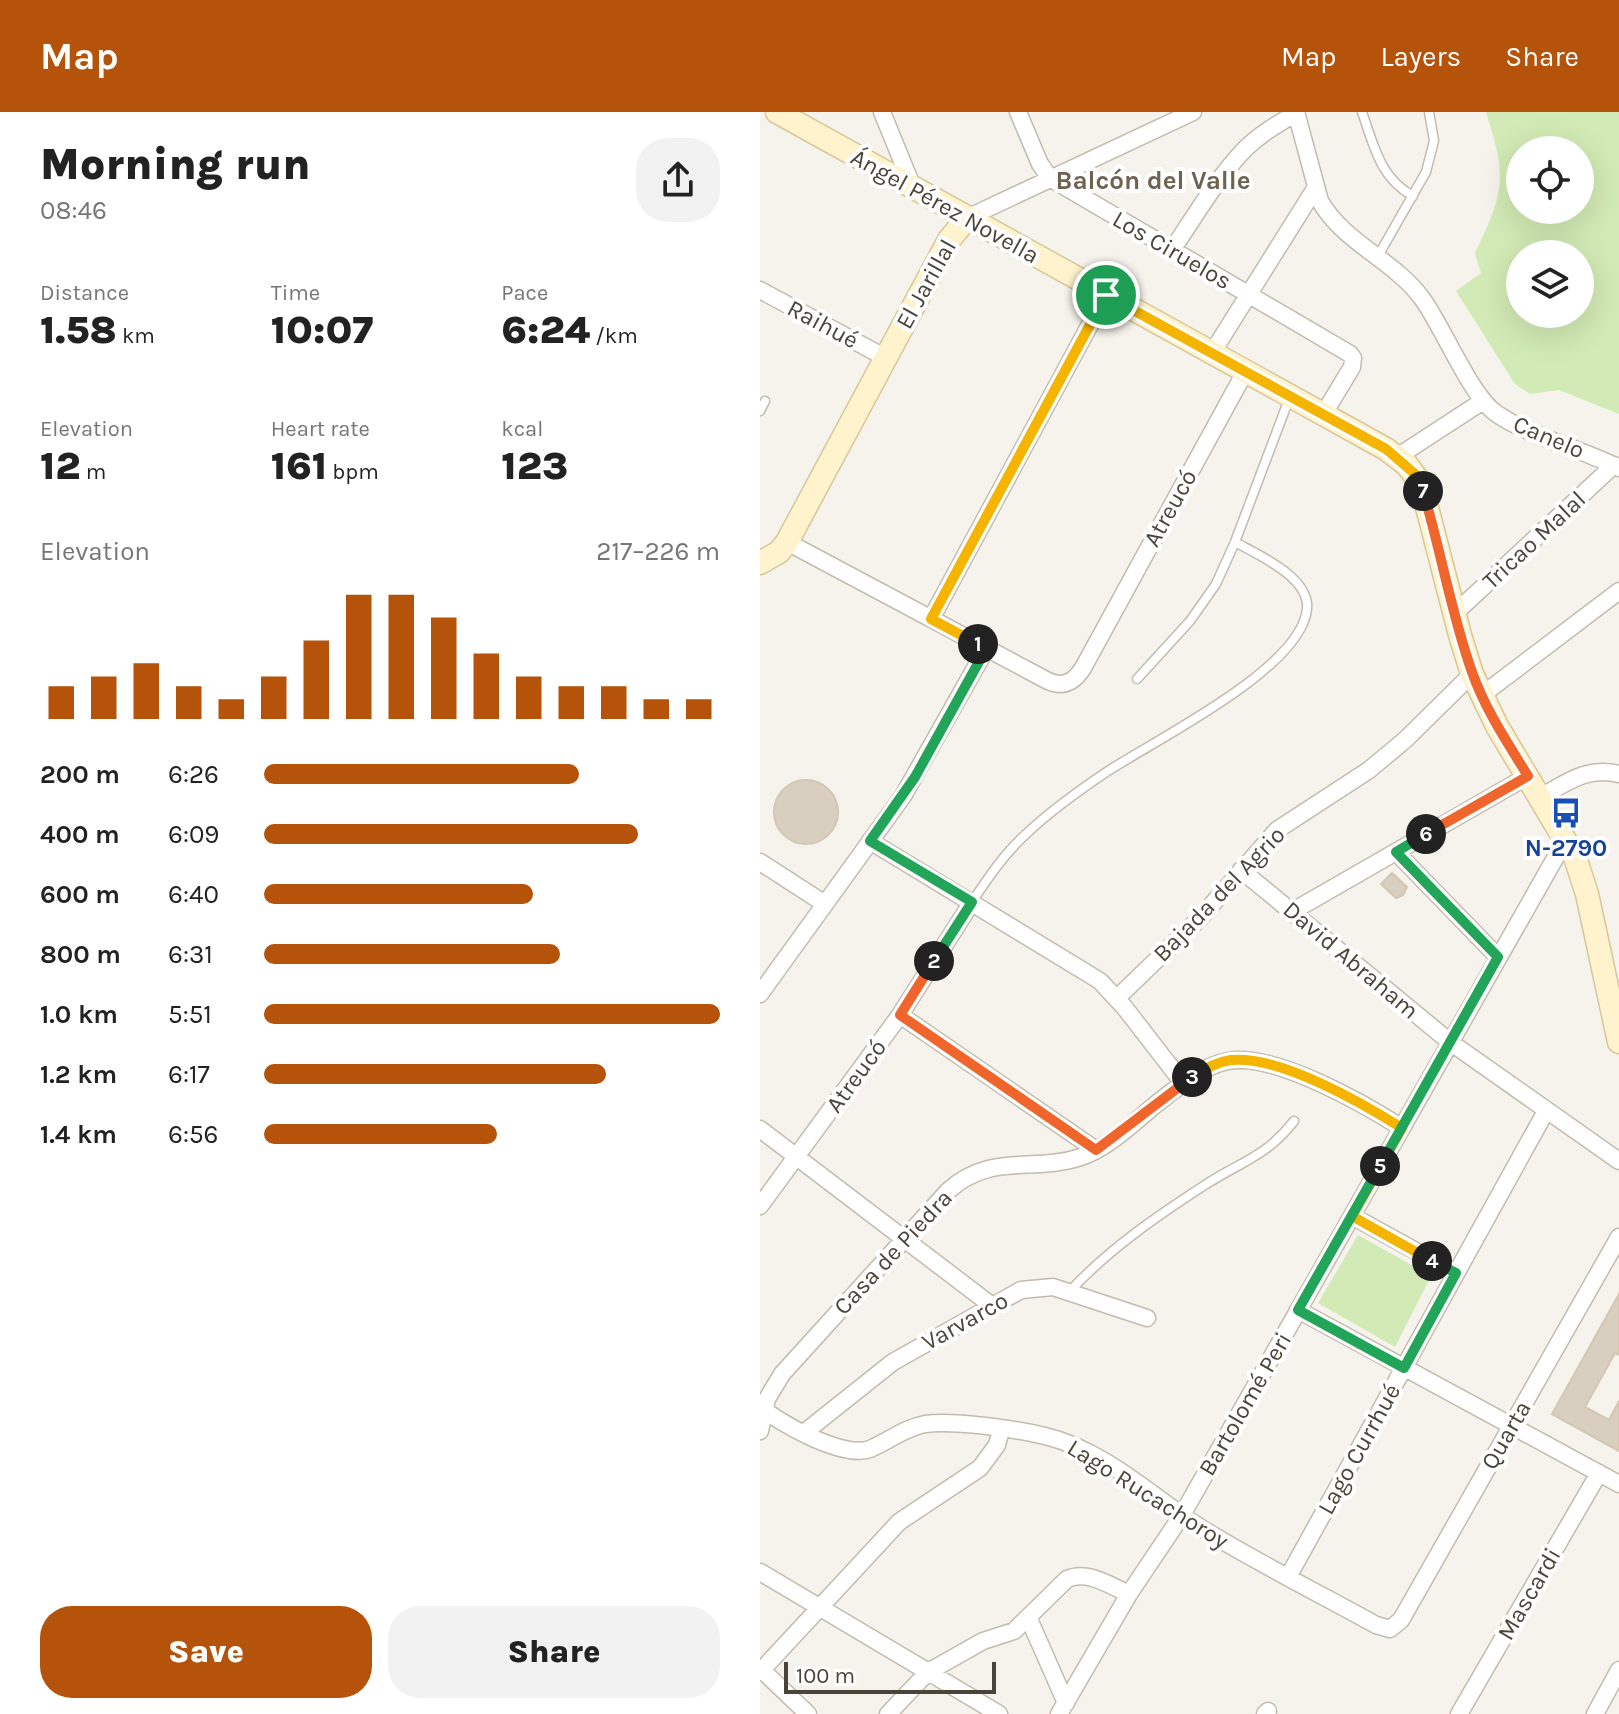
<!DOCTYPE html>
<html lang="en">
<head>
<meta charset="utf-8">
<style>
	body { margin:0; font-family:Karla,sans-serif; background:#f2f2f2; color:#222; height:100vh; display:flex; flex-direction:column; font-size:30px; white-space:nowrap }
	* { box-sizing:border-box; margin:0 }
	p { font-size:26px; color:#767676 }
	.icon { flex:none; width:44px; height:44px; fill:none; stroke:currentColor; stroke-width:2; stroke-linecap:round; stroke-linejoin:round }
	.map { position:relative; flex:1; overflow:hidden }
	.sheet { display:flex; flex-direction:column; background:#fff; width:760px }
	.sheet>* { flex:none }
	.buttons { position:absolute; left:746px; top:24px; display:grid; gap:16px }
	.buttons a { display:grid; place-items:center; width:88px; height:88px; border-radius:50%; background:#fff; box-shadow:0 8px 32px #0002; font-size:40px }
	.scale { position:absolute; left:24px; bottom:20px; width:212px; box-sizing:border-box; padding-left:8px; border:4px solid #4b4439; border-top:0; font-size:22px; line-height:28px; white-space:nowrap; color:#4b4439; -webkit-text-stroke:6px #fff; paint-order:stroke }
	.pin { position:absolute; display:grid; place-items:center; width:68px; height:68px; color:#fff; margin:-34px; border:4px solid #fff; border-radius:50%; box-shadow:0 2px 8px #0007 }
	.km { position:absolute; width:40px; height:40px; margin:-20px; border-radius:50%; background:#222; color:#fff; font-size:22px; line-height:40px; text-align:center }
	.round { display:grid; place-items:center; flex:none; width:84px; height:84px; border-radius:32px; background:#f2f2f2 }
	.overview { display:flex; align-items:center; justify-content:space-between; height:136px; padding:0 40px }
	h1 { font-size:44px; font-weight:800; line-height:60px }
	.metrics { display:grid; grid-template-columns:repeat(3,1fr); gap:12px; height:136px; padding:8px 40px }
	.metrics div { display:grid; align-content:center }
	.metrics b { font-size:40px; font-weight:800 }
	.metrics small { font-size:22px; font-weight:400 }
	.metrics p { font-size:22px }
	.chart { height:224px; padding:16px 40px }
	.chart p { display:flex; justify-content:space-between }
	.chart svg { width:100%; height:144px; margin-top:8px; stroke:#b45309; stroke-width:6 }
	.action { display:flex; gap:16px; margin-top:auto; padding:16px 40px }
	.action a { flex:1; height:92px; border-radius:32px; background:#b45309; color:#fff; font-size:32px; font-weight:800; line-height:92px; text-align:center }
	.action a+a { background:#f2f2f2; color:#222 }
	ul { padding:0 40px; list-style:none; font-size:26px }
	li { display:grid; grid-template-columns:128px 96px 1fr; align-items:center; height:60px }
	li i { height:20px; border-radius:10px; background:#b45309 }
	header { display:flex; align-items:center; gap:48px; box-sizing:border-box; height:112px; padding:0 40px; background:#b45309; color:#fff }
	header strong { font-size:38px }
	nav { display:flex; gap:44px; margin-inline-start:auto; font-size:28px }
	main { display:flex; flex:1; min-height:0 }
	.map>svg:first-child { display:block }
	.green { fill:#d2eab5; fill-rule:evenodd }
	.building { fill:#d8cfc1; stroke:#d3c7b4; stroke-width:2 }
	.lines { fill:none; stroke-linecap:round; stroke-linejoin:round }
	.lane-casing { stroke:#c2bbae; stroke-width:11 }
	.street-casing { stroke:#c2bbae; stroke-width:19 }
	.secondary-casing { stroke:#d6c79b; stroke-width:25 }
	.lane { stroke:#fff; stroke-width:8 }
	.street { stroke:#fff; stroke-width:16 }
	.secondary { stroke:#fff3cd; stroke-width:22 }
	.split-1-casing { stroke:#fff; stroke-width:16 }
	.split-2-casing { stroke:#fff; stroke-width:16 }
	.split-3-casing { stroke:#fff; stroke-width:16 }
	.split-4-casing { stroke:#fff; stroke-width:16 }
	.split-5-casing { stroke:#fff; stroke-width:16 }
	.split-6-casing { stroke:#fff; stroke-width:16 }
	.split-7-casing { stroke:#fff; stroke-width:16 }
	.split-8-casing { stroke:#fff; stroke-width:16 }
	.split-1 { stroke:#f5b400; stroke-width:10 }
	.split-2 { stroke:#22a559; stroke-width:10 }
	.split-3 { stroke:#f0652b; stroke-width:10 }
	.split-4 { stroke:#f5b400; stroke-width:10 }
	.split-5 { stroke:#22a559; stroke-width:10 }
	.split-6 { stroke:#22a559; stroke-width:10 }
	.split-7 { stroke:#f0652b; stroke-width:10 }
	.split-8 { stroke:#f5b400; stroke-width:10 }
	.labels { text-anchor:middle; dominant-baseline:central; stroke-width:8; stroke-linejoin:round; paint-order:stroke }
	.street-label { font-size:24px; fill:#4b4439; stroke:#fff }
	.transit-label { font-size:24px; font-weight:bold; fill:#164399; stroke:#fff }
	.neighbourhood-label { font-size:26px; font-weight:bold; fill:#6e6250; stroke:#fff }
</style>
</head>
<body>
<header>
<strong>Map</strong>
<nav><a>Map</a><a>Layers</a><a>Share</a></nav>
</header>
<main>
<section class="sheet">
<div class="overview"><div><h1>Morning run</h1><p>08:46</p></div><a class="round"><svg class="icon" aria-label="share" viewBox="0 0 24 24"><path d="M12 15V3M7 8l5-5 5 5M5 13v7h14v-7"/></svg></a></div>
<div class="metrics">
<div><p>Distance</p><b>1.58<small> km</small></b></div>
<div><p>Time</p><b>10:07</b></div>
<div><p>Pace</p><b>6:24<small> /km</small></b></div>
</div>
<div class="metrics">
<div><p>Elevation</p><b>12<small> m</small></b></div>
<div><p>Heart rate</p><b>161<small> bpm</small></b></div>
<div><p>kcal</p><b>123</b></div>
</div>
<div class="chart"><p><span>Elevation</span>217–226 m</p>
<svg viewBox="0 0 160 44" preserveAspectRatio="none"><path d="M5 44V34M15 44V31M25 44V27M35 44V34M45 44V38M55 44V31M65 44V20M75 44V6M85 44V6M95 44V13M105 44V24M115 44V31M125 44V34M135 44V34M145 44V38M155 44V38"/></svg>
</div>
<ul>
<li><b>200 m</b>6:26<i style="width:69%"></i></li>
<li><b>400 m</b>6:09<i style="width:82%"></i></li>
<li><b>600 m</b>6:40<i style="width:59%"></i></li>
<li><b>800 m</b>6:31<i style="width:65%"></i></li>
<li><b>1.0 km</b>5:51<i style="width:100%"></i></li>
<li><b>1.2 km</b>6:17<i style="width:75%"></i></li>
<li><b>1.4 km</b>6:56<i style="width:51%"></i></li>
</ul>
<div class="action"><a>Save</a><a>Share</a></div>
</section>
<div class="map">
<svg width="859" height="1602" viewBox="0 0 859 1602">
	<rect width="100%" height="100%" fill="#f6f3ec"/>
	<path class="green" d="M726 0H859V302L799 278 770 282 755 272 696 179 721 161 715 141C745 78 747 66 726 0ZM820 38V98H760V38ZM820 142V202H760V142Z
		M598 1123 671 1164 635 1235 558 1191Z"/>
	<path class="building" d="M14 700a32 32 0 1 1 64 0a32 32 0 1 1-64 0Z
		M632 761 647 775 643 783 636 786 621 772Z
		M859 1182V1243L855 1241 825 1295 849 1308 859 1289V1339L792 1302Z"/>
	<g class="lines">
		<g class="lane-casing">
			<path id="lane" d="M602 0C614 34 620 66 653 84
				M618 144 666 60 674 29 669 0
				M0 299 5 289
				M377 567 430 509 456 472 475 430 529 287
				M212 790C228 766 244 742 265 723 288 701 321 677 348 659 395 628 541 557 547 497 550 465 498 443 475 430
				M310 1179C349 1137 397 1104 445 1073 480 1050 506 1045 534 1009"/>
		</g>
		<g class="street-casing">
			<path id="street" d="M122 0 153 76
				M258 0 280 52 290 66 590 242 593 246 592 255 563 303
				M536 0 560 89C583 130 633 148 661 185 683 214 710 284 737 302 773 326 820 336 859 356
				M207 106 433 0
				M412 138C435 104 457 66 485 37 500 22 518 12 536 1
				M0 178 126 246
				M452 241 556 75
				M637 345 723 289
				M27 430 288 569C304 576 314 570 323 556L485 260
				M694 502 854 353
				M171 507 346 183
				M722 583 859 479
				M781 685C807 670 828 654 859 662
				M110 729 340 869 365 896 423 971
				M636 740 738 845
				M0 750 65 792
				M481 758 690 930 859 1049
				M533 799 768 664
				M0 882 143 684 226 537
				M357 886 441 805 517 718 609 658 645 628 712 562
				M140 903 336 1038
				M0 1017 231 1193
				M0 1094 140 903 212 790
				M592 1104 696 1161
				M538 1198 859 1372
				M0 1294C19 1312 85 1347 110 1337 129 1329 144 1316 165 1312 194 1308 256 1317 285 1324 344 1338 391 1384 441 1416 498 1451 558 1481 616 1513L630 1517 641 1508 859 1125
				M0 1319 7 1287 22 1262 188 1079C230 1040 273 1061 321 1045 350 1035 376 1008 400 989 421 973 442 954 468 949 513 940 603 991 642 1016
				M45 1320 133 1250 261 1178 293 1175 387 1206
				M0 1460 239 1602
				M528 1465 786 999
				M269 1507 306 1591
				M2 1558 48 1602
				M0 1560 139 1410 220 1356 237 1333 241 1318
				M128 1602 168 1560 223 1529 254 1519 307 1467C328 1458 349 1473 369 1482
				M299 1602 369 1482 422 1403 806 727
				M505 1602 508 1599
				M699 1602 839 1361
				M835 1602 859 1558"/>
		</g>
		<g class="secondary-casing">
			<path id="secondary" d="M17 0 626 337 647 353 661 372 700 523 712 562 737 614 815 745 827 782 859 930
				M0 451 19 440 27 430 189 128 207 106"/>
		</g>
		<use href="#lane" class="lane"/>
		<use href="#street" class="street"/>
		<use href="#secondary" class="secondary"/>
	</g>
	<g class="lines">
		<g class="split-1-casing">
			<path id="split-1" d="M218 532 171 507 346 183"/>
		</g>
		<g class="split-2-casing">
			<path id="split-2" d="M174 849 212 790 110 729 155 665 226 537 218 532"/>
		</g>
		<g class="split-3-casing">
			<path id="split-3" d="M174 849 140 903 336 1038 432 965"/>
		</g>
		<g class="split-4-casing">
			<path id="split-4" d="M432 965C444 957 457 950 471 948 519 943 602 991 642 1016L592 1104 672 1149"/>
		</g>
		<g class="split-5-casing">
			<path id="split-5" d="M620 1054 538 1198 644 1256 696 1161 672 1149"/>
		</g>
		<g class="split-6-casing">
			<path id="split-6" d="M620 1054 738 845 636 740 666 722"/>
		</g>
		<g class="split-7-casing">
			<path id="split-7" d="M663 379C681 439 691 501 712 560 725 597 747 630 768 664L666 722"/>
		</g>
		<g class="split-8-casing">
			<path id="split-8" d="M346 183 626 337 655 362 663 379"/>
		</g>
		<use href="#split-1" class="split-1"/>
		<use href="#split-2" class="split-2"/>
		<use href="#split-3" class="split-3"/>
		<use href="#split-4" class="split-4"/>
		<use href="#split-5" class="split-5"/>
		<use href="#split-6" class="split-6"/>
		<use href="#split-7" class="split-7"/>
		<use href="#split-8" class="split-8"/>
	</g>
	<defs>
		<g id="bus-bare" transform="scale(2.4)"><path d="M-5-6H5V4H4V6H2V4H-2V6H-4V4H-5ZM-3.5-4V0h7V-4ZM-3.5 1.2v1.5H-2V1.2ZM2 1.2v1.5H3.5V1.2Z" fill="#1a4fb4" stroke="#fff" stroke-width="2.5" paint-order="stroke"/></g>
	</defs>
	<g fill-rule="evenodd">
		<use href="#bus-bare" x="806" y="701"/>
	</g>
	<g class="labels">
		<g class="street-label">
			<text transform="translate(185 94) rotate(29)">Ángel Pérez Novella</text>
			<text transform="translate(412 138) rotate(30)">Los Ciruelos</text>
			<text transform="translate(166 172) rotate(-61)">El Jarillal</text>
			<text transform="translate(63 212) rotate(28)">Raihué</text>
			<text transform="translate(789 325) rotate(23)">Canelo</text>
			<text transform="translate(410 396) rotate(-61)">Atreucó</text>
			<text transform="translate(774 428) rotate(-43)">Tricao Malal</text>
			<text transform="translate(459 782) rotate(-46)">Bajada del Agrio</text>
			<text transform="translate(591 848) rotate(40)">David Abraham</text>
			<text transform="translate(96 964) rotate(-54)">Atreucó</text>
			<text transform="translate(133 1140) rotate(-47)">Casa de Piedra</text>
			<text transform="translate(205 1209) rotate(-29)">Varvarco</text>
			<text transform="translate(485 1292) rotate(-60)">Bartolomé Peri</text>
			<text transform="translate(746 1323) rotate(-60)">Quarta</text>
			<text transform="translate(599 1337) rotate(-61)">Lago Currhué</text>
			<text transform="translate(388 1382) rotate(32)">Lago Rucachoroy</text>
			<text transform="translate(769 1482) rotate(-60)">Mascardi</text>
		</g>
		<g class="transit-label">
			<text x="806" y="736">N-2790</text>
		</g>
		<g class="neighbourhood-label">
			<text x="393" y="68">Balcón del Valle</text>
		</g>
	</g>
</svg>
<div class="buttons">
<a><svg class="icon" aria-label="locate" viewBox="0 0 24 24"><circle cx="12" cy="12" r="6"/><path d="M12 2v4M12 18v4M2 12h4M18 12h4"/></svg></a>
<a><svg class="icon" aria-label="layers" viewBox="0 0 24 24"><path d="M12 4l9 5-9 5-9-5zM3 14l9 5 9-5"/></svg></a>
</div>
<div class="scale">100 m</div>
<div class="pin" style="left:346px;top:183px;background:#1e9e55"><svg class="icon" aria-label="arrive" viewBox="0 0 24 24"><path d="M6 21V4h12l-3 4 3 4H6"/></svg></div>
<b class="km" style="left:218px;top:532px">1</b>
<b class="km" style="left:174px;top:849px">2</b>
<b class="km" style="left:432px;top:965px">3</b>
<b class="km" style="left:672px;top:1149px">4</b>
<b class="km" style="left:620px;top:1054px">5</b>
<b class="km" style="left:666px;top:722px">6</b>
<b class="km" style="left:663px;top:379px">7</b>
</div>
</main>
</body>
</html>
